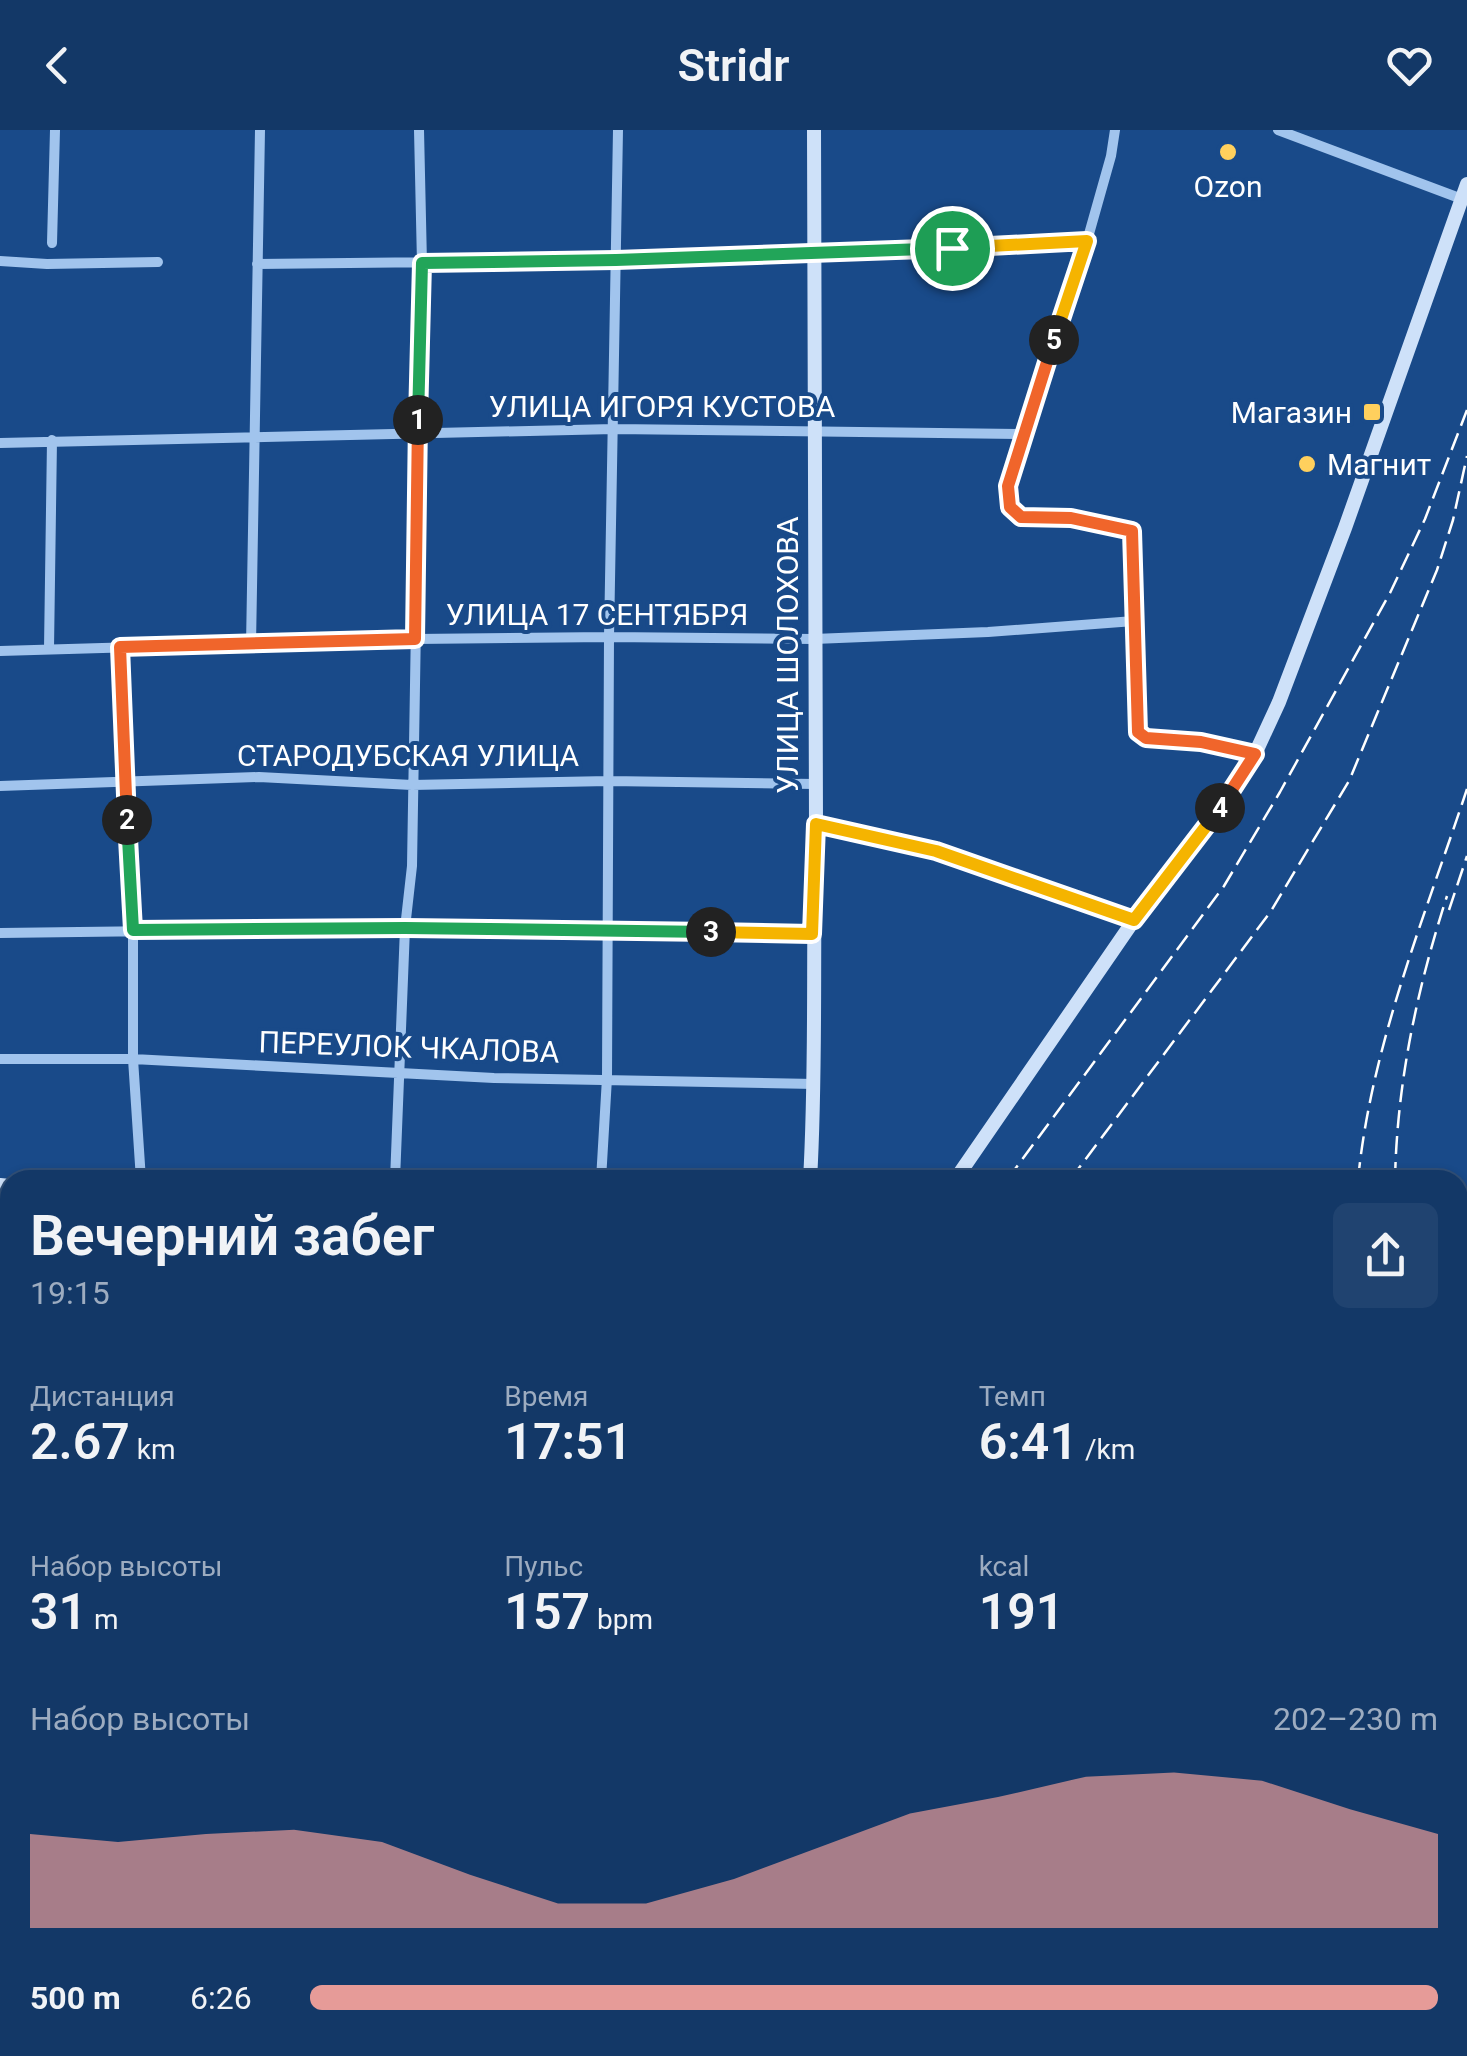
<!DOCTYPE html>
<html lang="ru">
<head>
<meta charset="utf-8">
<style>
	body { margin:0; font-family:Roboto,sans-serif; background:#204370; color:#f1f3f6; height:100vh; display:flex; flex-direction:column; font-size:38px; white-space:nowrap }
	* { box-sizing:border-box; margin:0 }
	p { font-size:32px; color:#9dacc0 }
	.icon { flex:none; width:55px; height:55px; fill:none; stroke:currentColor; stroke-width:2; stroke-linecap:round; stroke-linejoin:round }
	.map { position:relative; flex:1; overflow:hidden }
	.details { position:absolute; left:0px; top:1040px; width:1468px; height:888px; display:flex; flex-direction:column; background:#133867; border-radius:30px 30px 0 0; box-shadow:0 2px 8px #0004,0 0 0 2px #32527b }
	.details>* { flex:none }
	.pin { position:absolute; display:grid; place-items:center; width:85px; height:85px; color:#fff; margin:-42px; border:5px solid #fff; border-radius:50%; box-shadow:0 2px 10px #0007 }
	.km { position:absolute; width:50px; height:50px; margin:-25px; border-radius:50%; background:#222; color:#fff; font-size:28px; line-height:50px; text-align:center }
	.round { display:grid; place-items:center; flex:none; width:105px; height:105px; border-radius:15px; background:#204370 }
	.overview { display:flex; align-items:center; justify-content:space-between; height:170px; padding:0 30px }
	h1 { font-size:55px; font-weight:600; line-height:75px }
	.metrics { display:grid; grid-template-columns:repeat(3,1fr); gap:15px; height:170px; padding:10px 30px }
	.metrics div { display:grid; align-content:center }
	.metrics b { font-size:50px; font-weight:600 }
	.metrics small { font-size:28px; font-weight:400 }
	.metrics p { font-size:28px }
	.chart { height:280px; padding:20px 30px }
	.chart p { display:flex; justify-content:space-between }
	.chart svg { width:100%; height:180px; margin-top:10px; fill:#e69b98; opacity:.7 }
	ul { padding:0 30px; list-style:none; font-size:32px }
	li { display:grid; grid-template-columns:160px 120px 1fr; align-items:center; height:75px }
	li i { height:25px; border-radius:12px; background:#e69b98 }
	header { display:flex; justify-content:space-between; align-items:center; height:130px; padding:0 30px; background:#133867; font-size:45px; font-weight:600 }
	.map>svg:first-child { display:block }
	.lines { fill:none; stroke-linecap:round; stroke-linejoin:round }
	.street { stroke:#a1c4ed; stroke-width:10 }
	.secondary { stroke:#cee1f9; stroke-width:14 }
	.rail { stroke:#fff; stroke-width:2.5; stroke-dasharray:18 8; stroke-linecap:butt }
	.split-1-casing { stroke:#fff; stroke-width:20 }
	.split-2-casing { stroke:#fff; stroke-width:20 }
	.split-3-casing { stroke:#fff; stroke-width:20 }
	.split-4-casing { stroke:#fff; stroke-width:20 }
	.split-5-casing { stroke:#fff; stroke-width:20 }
	.split-6-casing { stroke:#fff; stroke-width:20 }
	.split-1 { stroke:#22a559; stroke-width:12 }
	.split-2 { stroke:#f0652b; stroke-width:12 }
	.split-3 { stroke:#22a559; stroke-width:12 }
	.split-4 { stroke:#f5b400; stroke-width:12 }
	.split-5 { stroke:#f0652b; stroke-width:12 }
	.split-6 { stroke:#f5b400; stroke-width:12 }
	.poi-dot { fill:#ffd05d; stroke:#194a89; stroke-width:4 }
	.labels { text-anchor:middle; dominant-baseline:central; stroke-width:8; stroke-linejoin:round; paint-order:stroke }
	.poi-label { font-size:30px; fill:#fff; stroke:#194a89 }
	.street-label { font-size:30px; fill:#fff; stroke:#194a89 }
</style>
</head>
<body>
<header><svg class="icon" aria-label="back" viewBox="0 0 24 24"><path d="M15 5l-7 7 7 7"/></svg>Stridr<svg class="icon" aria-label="heart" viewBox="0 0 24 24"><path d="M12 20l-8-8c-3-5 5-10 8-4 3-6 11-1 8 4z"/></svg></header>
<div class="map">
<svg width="1467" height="1926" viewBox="0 0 1467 1926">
	<rect width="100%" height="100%" fill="#194a89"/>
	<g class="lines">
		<path class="street" d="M1115 0 1111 26 1087 111 1008 357 1010 377 1021 387 1071 388 1132 401 1138 601 1146 608 1201 612 1255 624
			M1278 0 1462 69
			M52 113 55 0
			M0 131 47 134 158 132
			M257 134 616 130 1087 111
			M0 313 614 299 1024 304
			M251 515 260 0
			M121 517 133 800V929L141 1050
			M49 519 52 310
			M0 521 415 509 609 507 814 509 988 502 1134 491
			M0 656 259 647 412 655 609 651 815 654
			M816 694 936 721 1134 790
			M0 803 405 798 813 805
			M0 929H133L494 948 815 954
			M395 1050 405 798 412 736 422 133 419 0
			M601 1050 607 948 609 507 618 0
			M0 1167 10 1169
			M0 1223 10 1226
			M0 1611 10 1609
			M0 1817 10 1825
			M18 1926 25 1918"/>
		<path class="secondary" d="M810 1050C817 931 812 813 816 694L814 0
			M955 1050 1134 790 1208 696 1255 624 1279 572 1345 398 1467 54
			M0 1055 10 1056
			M319 1926 323 1918"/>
		<path class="rail" d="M1449 780 1467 726
			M1007 1050 1224 756 1280 662 1390 463 1425 389 1467 280
			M1070 1050 1271 781 1349 651 1437 440 1453 390 1467 326
			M1358 1050C1371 916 1425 786 1467 659
			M1395 1050C1397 952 1417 859 1447 766
			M1458 1360 1467 1418
			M1458 1723 1467 1794
			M1448 1918 1449 1926
			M361 1926 366 1918
			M529 1926 533 1918"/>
	</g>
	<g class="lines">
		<g class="split-1-casing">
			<path id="split-1" d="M418 290 422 133 616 130 952 118"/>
		</g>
		<g class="split-2-casing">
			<path id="split-2" d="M127 690 120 517 415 509 418 290"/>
		</g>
		<g class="split-3-casing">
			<path id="split-3" d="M127 690 133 800 405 798 711 802"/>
		</g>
		<g class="split-4-casing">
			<path id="split-4" d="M711 802 812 804 816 694 936 721 1134 790 1220 678"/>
		</g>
		<g class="split-5-casing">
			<path id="split-5" d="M1054 210 1008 356 1010 377 1021 387 1071 388 1132 401 1138 602 1146 608 1201 612 1255 624 1220 678"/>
		</g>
		<g class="split-6-casing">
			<path id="split-6" d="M952 118 1087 111 1054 210"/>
		</g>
		<use href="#split-1" class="split-1"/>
		<use href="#split-2" class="split-2"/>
		<use href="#split-3" class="split-3"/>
		<use href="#split-4" class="split-4"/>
		<use href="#split-5" class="split-5"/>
		<use href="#split-6" class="split-6"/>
	</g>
	<g class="poi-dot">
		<circle cx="1228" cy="22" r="10"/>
		<rect x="1362" y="272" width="20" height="20" rx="5"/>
		<circle cx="1307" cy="334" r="10"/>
	</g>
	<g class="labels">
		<g class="poi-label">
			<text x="1228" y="56">Ozon</text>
			<text x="1352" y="282" text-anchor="end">Магазин</text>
			<text x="1327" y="334" text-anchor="start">Магнит</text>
		</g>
		<g class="street-label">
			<text x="662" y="276">УЛИЦА ИГОРЯ КУСТОВА</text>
			<text x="597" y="484">УЛИЦА 17 СЕНТЯБРЯ</text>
			<text transform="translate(787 525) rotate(-90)">УЛИЦА ШОЛОХОВА</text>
			<text x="408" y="625">СТАРОДУБСКАЯ УЛИЦА</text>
			<text transform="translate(409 917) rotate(2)">ПЕРЕУЛОК ЧКАЛОВА</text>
		</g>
	</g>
</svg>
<div class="pin" style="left:952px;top:118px;background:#1e9e55"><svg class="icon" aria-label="arrive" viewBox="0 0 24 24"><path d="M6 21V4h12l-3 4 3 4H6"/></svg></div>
<b class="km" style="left:418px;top:290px">1</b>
<b class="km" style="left:127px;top:690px">2</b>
<b class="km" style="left:711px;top:802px">3</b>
<b class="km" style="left:1220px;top:678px">4</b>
<b class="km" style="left:1054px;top:210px">5</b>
<section class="details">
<div class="overview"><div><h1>Вечерний забег</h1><p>19:15</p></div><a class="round"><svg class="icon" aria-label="share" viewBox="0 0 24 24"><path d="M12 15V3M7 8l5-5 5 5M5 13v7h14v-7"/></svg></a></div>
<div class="metrics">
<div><p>Дистанция</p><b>2.67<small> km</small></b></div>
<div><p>Время</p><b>17:51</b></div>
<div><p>Темп</p><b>6:41<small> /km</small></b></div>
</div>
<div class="metrics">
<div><p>Набор высоты</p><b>31<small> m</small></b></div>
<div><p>Пульс</p><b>157<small> bpm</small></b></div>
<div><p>kcal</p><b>191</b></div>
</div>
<div class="chart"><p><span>Набор высоты</span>202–230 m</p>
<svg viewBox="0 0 160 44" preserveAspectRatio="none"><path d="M0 44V21L10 23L20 21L30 20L40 23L50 31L60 38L70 38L80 32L90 24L100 16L110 12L120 7L130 6L140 8L150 15L160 21V44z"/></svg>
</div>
<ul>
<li><b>500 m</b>6:26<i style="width:100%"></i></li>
</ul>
</section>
</div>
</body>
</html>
